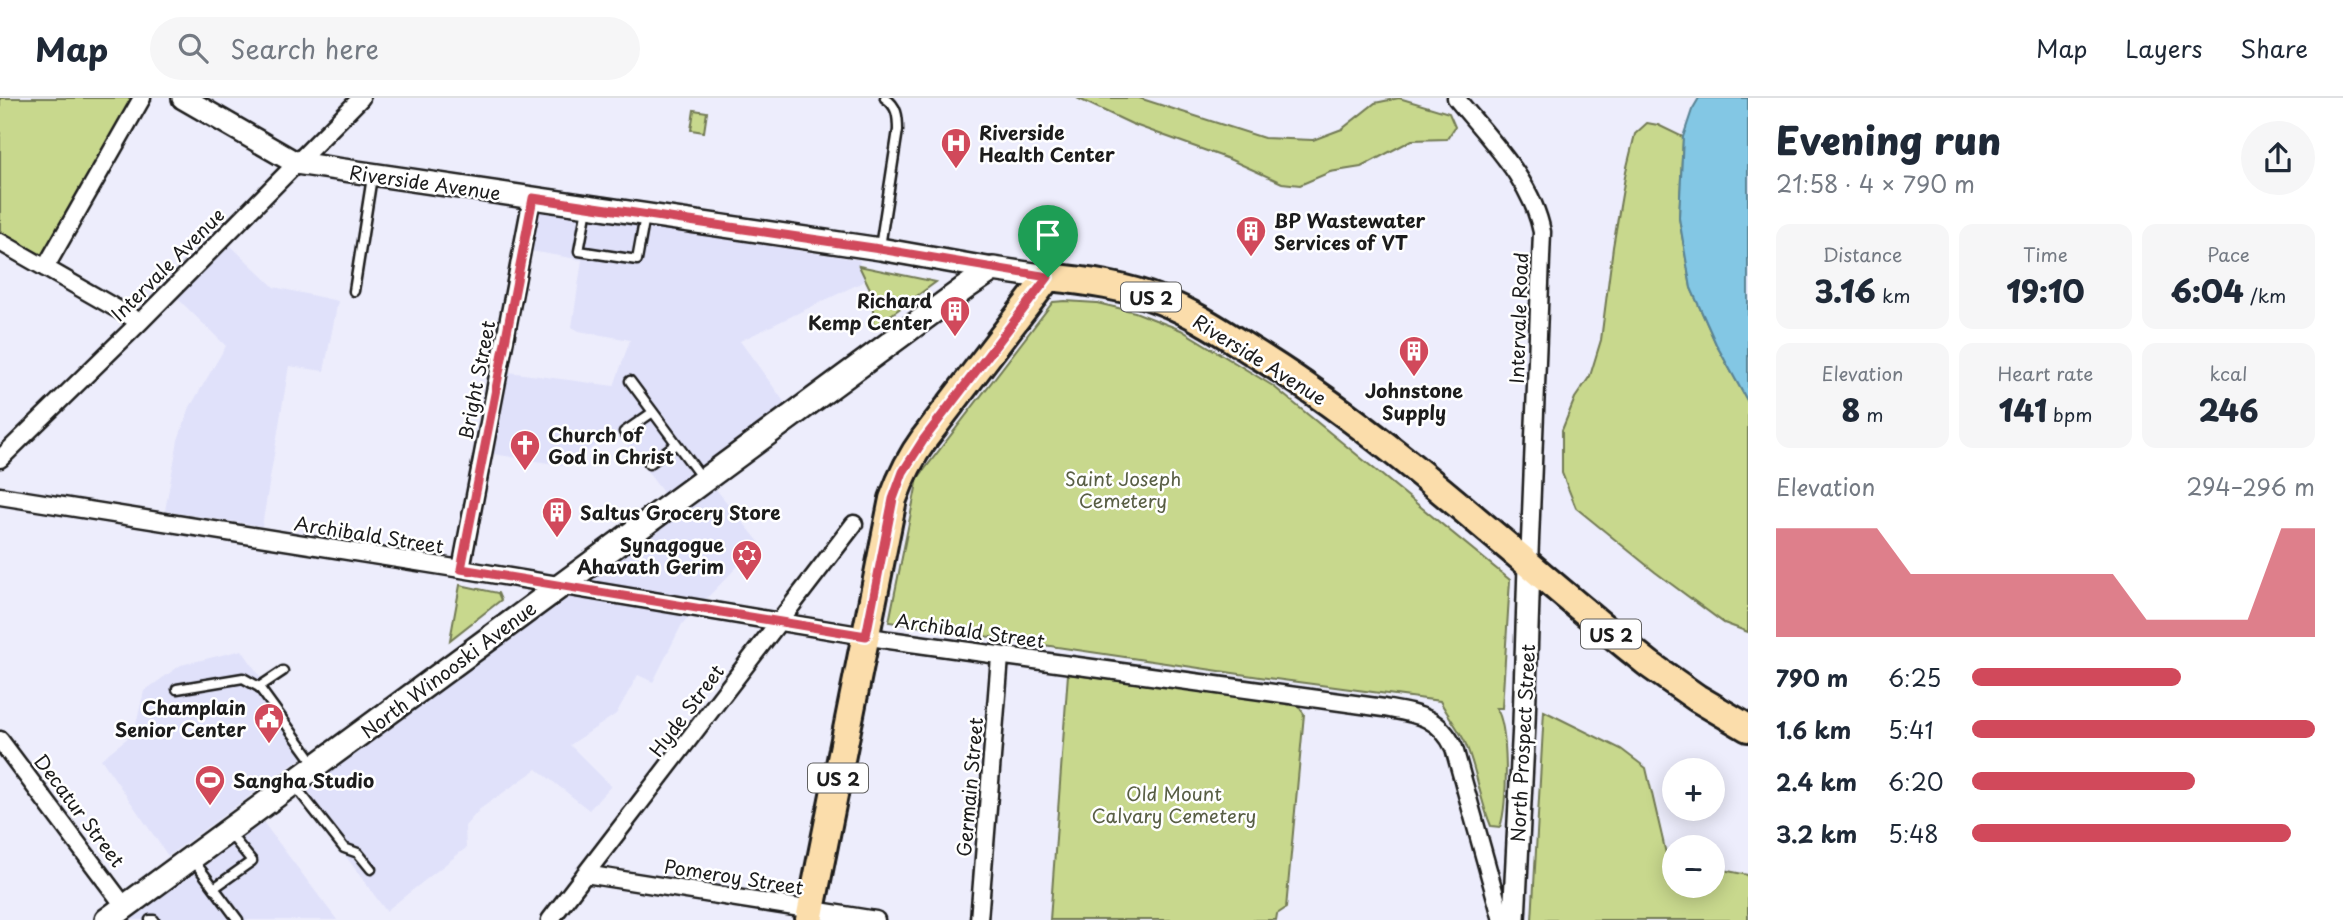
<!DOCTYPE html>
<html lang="en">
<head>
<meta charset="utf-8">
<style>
	body { margin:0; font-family:"Playpen Sans",sans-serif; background:#f6f6f7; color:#1f2937; height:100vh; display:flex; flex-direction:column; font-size:26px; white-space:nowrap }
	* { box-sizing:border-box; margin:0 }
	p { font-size:23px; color:#747a83 }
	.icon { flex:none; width:38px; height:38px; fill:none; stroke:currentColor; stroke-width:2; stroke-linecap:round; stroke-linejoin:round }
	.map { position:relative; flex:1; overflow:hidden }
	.sheet { display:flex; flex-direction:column; background:#fff; width:595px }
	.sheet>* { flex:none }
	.tools { position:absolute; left:1662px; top:660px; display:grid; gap:14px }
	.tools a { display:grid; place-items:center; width:63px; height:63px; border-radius:50%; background:#fff; box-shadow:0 4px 18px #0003; font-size:35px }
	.pin { position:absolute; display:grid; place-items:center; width:60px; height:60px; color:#fff; margin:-72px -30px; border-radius:50% 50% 50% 0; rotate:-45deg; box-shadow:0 0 7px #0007 }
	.pin .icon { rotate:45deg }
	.round { display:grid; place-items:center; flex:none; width:74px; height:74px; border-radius:37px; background:#f6f6f7 }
	.head { display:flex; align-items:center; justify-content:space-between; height:119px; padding:0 28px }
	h1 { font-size:38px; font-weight:800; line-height:52px }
	.stats { display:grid; grid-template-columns:repeat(3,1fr); gap:10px; height:119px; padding:7px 28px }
	.stats div { display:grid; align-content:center; border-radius:14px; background:#f6f6f7; text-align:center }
	.stats b { font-size:30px; font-weight:800 }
	.stats small { font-size:19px; font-weight:400 }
	.stats p { font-size:19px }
	.chart { height:196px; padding:14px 28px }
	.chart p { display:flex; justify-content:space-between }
	.chart svg { width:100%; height:126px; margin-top:7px; fill:#d1495b; opacity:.7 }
	ul { padding:0 28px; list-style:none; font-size:23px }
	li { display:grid; grid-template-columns:112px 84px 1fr; align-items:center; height:52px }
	li i { height:18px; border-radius:9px; background:#d1495b }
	header { display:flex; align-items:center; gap:42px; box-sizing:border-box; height:98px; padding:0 35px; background:#fff; border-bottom:2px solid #e0e1e3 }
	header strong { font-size:33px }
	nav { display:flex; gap:38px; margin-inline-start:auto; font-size:24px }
	.search { width:490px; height:63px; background:#f6f6f7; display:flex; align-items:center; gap:18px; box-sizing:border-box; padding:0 24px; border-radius:38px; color:#747a83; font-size:26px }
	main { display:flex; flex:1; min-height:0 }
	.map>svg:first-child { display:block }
	.built { fill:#e0e1fa }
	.green { fill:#c8d88d; stroke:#727a54; stroke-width:2 }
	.water { fill:#83c7e4; stroke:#5a8394; stroke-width:2 }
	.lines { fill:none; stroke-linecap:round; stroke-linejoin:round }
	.service-casing { stroke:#1c1c1c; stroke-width:13 }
	.minor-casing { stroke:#1c1c1c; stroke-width:21 }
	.tertiary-casing { stroke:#1c1c1c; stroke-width:26 }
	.secondary-casing { stroke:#1c1c1c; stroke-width:28 }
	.primary-casing { stroke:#1c1c1c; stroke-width:32 }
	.service { stroke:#fff; stroke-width:8 }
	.minor { stroke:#fff; stroke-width:16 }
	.tertiary { stroke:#fff; stroke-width:21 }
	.secondary { stroke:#fff; stroke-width:23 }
	.primary { stroke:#fbddab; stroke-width:26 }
	.route-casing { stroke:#fff; stroke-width:14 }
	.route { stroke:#d1495b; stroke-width:9 }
	.labels { text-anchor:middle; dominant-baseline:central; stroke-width:5; stroke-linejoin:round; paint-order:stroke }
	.shield { fill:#fff; stroke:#606060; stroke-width:2 }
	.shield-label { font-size:18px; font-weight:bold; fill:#1c1c1c }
	.poi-label { font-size:19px; font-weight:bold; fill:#1c1c1c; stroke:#fff; text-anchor:start }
	.street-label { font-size:19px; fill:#1c1c1c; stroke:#fff }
	.park-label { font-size:19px; fill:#585e44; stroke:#fff }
</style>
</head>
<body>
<header>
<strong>Map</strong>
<div class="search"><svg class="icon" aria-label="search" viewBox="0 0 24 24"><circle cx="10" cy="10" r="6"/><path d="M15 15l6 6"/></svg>Search here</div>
<nav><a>Map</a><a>Layers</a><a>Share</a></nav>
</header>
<main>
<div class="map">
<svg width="1748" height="822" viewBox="0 0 1748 822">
	<rect width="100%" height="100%" fill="#ededfc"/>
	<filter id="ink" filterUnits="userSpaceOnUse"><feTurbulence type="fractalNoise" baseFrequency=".0143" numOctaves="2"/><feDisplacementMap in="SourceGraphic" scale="14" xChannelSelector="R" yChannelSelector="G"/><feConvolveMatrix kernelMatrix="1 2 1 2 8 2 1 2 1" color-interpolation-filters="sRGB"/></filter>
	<g filter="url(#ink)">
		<path class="built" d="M538 113 860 162 859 168 867 182 740 243 801 327 715 390 760 445 682 526 653 584 638 577 616 616 570 647 611 688 589 712 537 671 480 711 465 728 466 750 386 813 300 696 674 420 662 393 616 333 567 368 493 356 508 274 614 288 630 242 579 233 572 229 582 162 531 153Z
			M230 147 274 189 338 203 324 273 289 268 262 428 165 413 178 342 190 309 226 248 177 200Z
			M242 552 311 653 168 758 101 661 134 635 144 593 181 567Z
			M263 724 337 822H129Z"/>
		<path class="green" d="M0 0H135L41 158 0 135Z
			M1077 0H1139L1264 40 1313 42 1342 31 1375 5 1399 0 1449 15 1455 29 1447 41 1412 42 1361 69 1330 74 1300 87 1282 85 1229 61 1132 26Z
			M694 12 707 14 704 34 691 32Z
			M1647 25 1658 27 1683 39 1679 120 1691 190 1716 246 1748 304V534L1724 525 1655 474 1576 410 1562 375V332L1575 300 1590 278 1601 242 1613 149 1626 73 1635 36Z
			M859 168 936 184 873 230V197Z
			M1065 203 1097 205 1135 214 1181 232 1273 288 1510 482 1502 610H1496C1509 627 1508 708 1500 729L1491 728C1479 700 1477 670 1464 642 1457 629 1447 616 1440 603L1260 579 889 524 918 380 1053 204Z
			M460 487 498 495 501 502 450 542Z
			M1068 576 1297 606 1304 616 1286 810 1277 816 1276 822H1050Z
			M1544 613 1621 651 1646 670 1667 760 1675 762V788H1713V770L1748 777V822H1532Z"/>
		<path class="water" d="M1699 0H1748V304L1716 246 1691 190 1679 120 1683 39 1692 12Z"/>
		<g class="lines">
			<g class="service-casing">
				<path id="service" d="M587 110 579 153 637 162 645 118
					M880 149 898 32C898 18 897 8 885 0
					M354 193 372 79
					M630 283 702 380
					M624 334 653 314
					M649 366 676 346
					M283 573 259 589 315 666
					M177 591 243 580 259 589
					M295 688 344 750 358 755 371 771
					M194 763 238 822
					M214 790 252 763 230 736
					M150 822H154"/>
			</g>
			<g class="minor-casing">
				<path id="minor" d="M1456 0C1489 41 1532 82 1542 134L1529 468
					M0 144 140 224
					M45 170 142 0
					M0 361 140 224 361 0
					M0 398 461 471 889 542 1384 610C1416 616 1439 618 1454 650L1502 822
					M461 471 532 100
					M0 642 125 809
					M585 776 876 822
					M550 822 854 426
					M979 822 1000 559"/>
			</g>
			<g class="tertiary-casing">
				<path id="tertiary" d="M183 0 296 65 880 151 993 171
					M1514 822 1524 625 1529 468"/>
			</g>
			<g class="secondary-casing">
				<path id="secondary" d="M107 822 965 190 993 171 1048 179"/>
			</g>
			<g class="primary-casing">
				<path id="primary" d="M809 822 893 401C901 379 910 360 924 341L1048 179C1087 183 1125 188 1162 203 1198 217 1230 240 1263 260 1401 347 1522 466 1650 567L1697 600 1748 630"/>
			</g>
			<use href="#service" class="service"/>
			<use href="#minor" class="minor"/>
			<use href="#tertiary" class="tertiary"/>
			<use href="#secondary" class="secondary"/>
			<use href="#primary" class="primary"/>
		</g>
	</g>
	<g class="lines" filter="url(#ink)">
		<g class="route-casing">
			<path id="route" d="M533 100 880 151 1048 179 924 341 903 374 893 401 866 538 461 471Z"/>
		</g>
		<use href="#route" class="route"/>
	</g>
	<defs>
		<g id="hospital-pin" transform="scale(1.575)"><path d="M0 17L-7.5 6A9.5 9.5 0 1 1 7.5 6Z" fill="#d1495b" stroke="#fff"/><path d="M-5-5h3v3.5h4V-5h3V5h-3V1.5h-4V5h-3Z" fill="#fff"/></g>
		<g id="building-pin" transform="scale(1.575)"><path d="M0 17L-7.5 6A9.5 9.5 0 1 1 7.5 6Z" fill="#d1495b" stroke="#fff"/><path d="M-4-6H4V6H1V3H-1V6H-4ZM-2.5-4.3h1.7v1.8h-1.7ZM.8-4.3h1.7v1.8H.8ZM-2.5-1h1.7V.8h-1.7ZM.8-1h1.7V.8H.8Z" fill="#fff"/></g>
		<g id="church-pin" transform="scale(1.575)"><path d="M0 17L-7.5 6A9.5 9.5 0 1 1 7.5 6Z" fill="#d1495b" stroke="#fff"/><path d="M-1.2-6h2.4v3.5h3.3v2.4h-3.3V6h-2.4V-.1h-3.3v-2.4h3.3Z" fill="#fff"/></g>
		<g id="synagogue-pin" transform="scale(1.575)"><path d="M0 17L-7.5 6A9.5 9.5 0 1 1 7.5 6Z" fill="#d1495b" stroke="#fff"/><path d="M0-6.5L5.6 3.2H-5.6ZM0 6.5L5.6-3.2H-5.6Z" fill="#fff"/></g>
		<g id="civic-pin" transform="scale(1.575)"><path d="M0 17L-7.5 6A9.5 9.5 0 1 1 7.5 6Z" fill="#d1495b" stroke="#fff"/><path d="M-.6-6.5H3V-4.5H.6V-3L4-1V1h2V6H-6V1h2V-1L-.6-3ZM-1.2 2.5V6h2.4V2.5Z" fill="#fff"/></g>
		<g id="stadium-pin" transform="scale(1.575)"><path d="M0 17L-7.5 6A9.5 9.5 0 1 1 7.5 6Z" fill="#d1495b" stroke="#fff"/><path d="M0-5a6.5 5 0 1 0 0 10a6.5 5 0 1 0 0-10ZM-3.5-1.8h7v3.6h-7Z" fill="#fff"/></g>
	</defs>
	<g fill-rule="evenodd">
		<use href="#hospital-pin" x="956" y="45"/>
		<use href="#building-pin" x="1251" y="133"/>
		<use href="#building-pin" x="955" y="213"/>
		<use href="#building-pin" x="1414" y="253"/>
		<use href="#church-pin" x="525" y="347"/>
		<use href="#building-pin" x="557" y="414"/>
		<use href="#synagogue-pin" x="747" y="457"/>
		<use href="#civic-pin" x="269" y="620"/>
		<use href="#stadium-pin" x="210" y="682"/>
	</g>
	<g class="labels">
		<g class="shield">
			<rect x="1121" y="184.5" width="60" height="29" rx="5"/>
			<rect x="1581" y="521.5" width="60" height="29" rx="5"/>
			<rect x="808" y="665.5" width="60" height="29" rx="5"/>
		</g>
		<g class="shield-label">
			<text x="1151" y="199">US 2</text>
			<text x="1611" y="536">US 2</text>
			<text x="838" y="680">US 2</text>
		</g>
		<g class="poi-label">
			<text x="979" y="34">Riverside<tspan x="979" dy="22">Health Center</tspan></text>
			<text x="1274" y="122">BP Wastewater<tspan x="1274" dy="22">Services of VT</tspan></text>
			<text x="932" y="202" text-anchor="end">Richard<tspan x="932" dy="22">Kemp Center</tspan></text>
			<text x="1414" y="292" text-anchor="middle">Johnstone<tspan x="1414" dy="22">Supply</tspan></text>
			<text x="548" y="336">Church of<tspan x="548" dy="22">God in Christ</tspan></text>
			<text x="580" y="414">Saltus Grocery Store</text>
			<text x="724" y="446" text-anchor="end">Synagogue<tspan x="724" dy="22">Ahavath Gerim</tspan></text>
			<text x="246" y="609" text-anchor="end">Champlain<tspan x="246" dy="22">Senior Center</tspan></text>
			<text x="233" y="682">Sangha Studio</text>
		</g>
		<g class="street-label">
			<text transform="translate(425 84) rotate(8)">Riverside Avenue</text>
			<text transform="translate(167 166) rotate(-45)">Intervale Avenue</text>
			<text transform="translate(1518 220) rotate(-88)">Intervale Road</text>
			<text transform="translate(1260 261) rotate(32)">Riverside Avenue</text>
			<text transform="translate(476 282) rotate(-79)">Bright Street</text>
			<text transform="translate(369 436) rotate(9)">Archibald Street</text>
			<text transform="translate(970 532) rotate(8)">Archibald Street</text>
			<text transform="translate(448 571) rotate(-37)">North Winooski Avenue</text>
			<text transform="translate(686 612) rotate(-53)">Hyde Street</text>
			<text transform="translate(1522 645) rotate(-87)">North Prospect Street</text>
			<text transform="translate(969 689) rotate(-85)">Germain Street</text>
			<text transform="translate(80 712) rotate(53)">Decatur Street</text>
			<text transform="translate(734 778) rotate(9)">Pomeroy Street</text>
		</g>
		<g class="park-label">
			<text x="1123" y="380">Saint Joseph<tspan x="1123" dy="22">Cemetery</tspan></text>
			<text x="1174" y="695">Old Mount<tspan x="1174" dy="22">Calvary Cemetery</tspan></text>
		</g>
	</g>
</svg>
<div class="tools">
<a>+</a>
<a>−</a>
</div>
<div class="pin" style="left:1048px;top:179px;background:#1e9e55"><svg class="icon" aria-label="arrive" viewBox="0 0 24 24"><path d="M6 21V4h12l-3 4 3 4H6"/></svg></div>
</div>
<section class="sheet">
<div class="head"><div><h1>Evening run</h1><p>21:58 · 4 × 790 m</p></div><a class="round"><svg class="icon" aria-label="share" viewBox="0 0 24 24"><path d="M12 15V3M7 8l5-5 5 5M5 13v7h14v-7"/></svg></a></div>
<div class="stats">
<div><p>Distance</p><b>3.16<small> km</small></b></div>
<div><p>Time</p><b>19:10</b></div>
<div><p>Pace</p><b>6:04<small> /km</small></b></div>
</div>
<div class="stats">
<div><p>Elevation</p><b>8<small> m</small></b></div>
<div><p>Heart rate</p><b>141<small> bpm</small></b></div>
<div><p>kcal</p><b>246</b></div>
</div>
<div class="chart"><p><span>Elevation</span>294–296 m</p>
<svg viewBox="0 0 160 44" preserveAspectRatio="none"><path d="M0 44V6L10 6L20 6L30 6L40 22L50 22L60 22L70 22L80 22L90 22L100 22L110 38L120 38L130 38L140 38L150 6L160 6V44z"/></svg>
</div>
<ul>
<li><b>790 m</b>6:25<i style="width:61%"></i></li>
<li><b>1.6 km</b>5:41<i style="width:100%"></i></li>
<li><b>2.4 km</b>6:20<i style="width:65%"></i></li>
<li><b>3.2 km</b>5:48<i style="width:93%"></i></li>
</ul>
</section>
</main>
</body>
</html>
